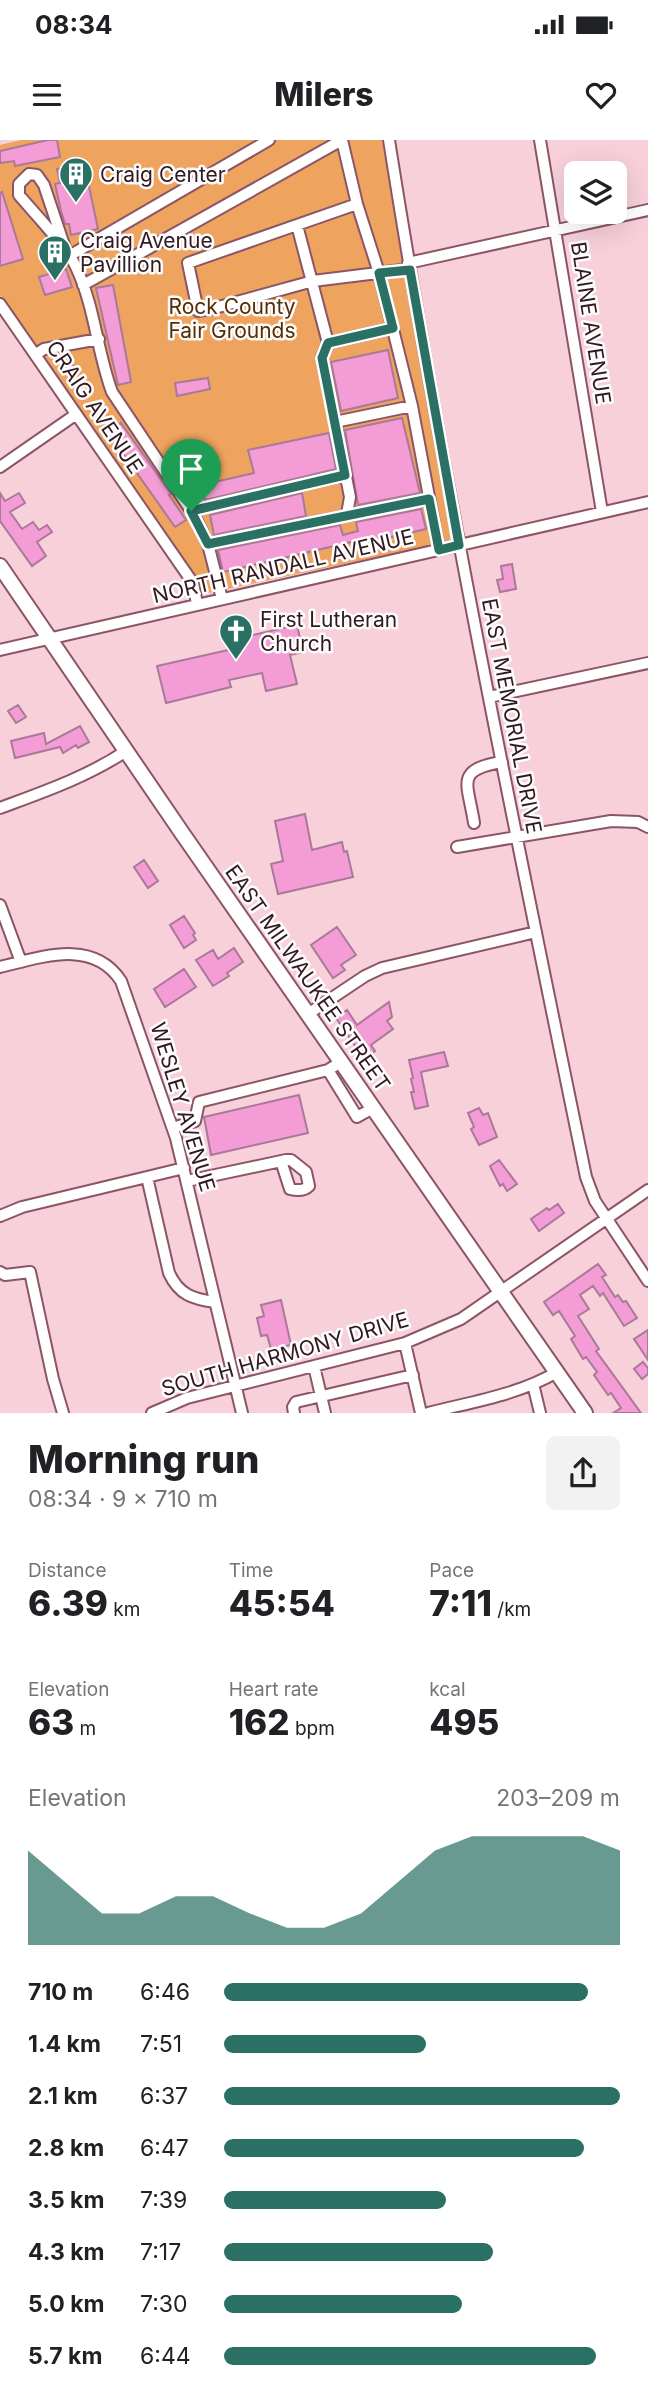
<!DOCTYPE html>
<html lang="en">
<head>
<meta charset="utf-8">
<style>
	body { margin:0; font-family:Inter,sans-serif; background:#f2f2f2; color:#202124; height:100vh; display:flex; flex-direction:column; font-size:26px; white-space:nowrap }
	* { box-sizing:border-box; margin:0 }
	p { font-size:23px; color:#757577 }
	.icon { flex:none; width:38px; height:38px; fill:none; stroke:currentColor; stroke-width:2; stroke-linecap:round; stroke-linejoin:round }
	.map { position:relative; height:1273px; overflow:hidden }
	.drawer { display:flex; flex-direction:column; background:#fff; flex:1 }
	.drawer>* { flex:none }
	.buttons { position:absolute; left:564px; top:21px; display:grid; gap:14px }
	.buttons a { display:grid; place-items:center; width:63px; height:63px; border-radius:10px; background:#fff; box-shadow:0 7px 28px #0002; font-size:35px }
	.pin { position:absolute; display:grid; place-items:center; width:60px; height:60px; color:#fff; margin:-72px -30px; border-radius:50% 50% 50% 0; rotate:-45deg; box-shadow:0 0 7px #0007 }
	.pin .icon { rotate:45deg }
	.round { display:grid; place-items:center; flex:none; width:74px; height:74px; border-radius:10px; background:#f2f2f2 }
	.head { display:flex; align-items:center; justify-content:space-between; height:119px; padding:0 28px }
	h1 { font-size:38px; font-weight:800; line-height:52px }
	.metrics { display:grid; grid-template-columns:repeat(3,1fr); gap:10px; height:119px; padding:7px 28px }
	.metrics div { display:grid; align-content:center }
	.metrics b { font-size:35px; font-weight:800 }
	.metrics small { font-size:19px; font-weight:400 }
	.metrics p { font-size:19px }
	.chart { height:196px; padding:14px 28px }
	.chart p { display:flex; justify-content:space-between }
	.chart svg { width:100%; height:126px; margin-top:7px; fill:#2a7065; opacity:.7 }
	ul { padding:0 28px; list-style:none; font-size:23px }
	li { display:grid; grid-template-columns:112px 84px 1fr; align-items:center; height:52px }
	li i { height:18px; border-radius:9px; background:#2a7065 }
	.status { display:flex; justify-content:space-between; align-items:center; height:49px; padding:0 35px; background:#fff; direction:ltr }
	.status svg { height:19px; fill:currentColor }
	header { display:flex; justify-content:space-between; align-items:center; height:91px; padding:0 28px; background:#fff; font-size:32px; font-weight:800 }
	.map>svg:first-child { display:block }
	.green { fill:#eea35f }
	.building { fill:#f49cd5; stroke:#aa7898; stroke-width:2 }
	.lines { fill:none; stroke-linecap:round; stroke-linejoin:round }
	.minor-casing { stroke:#8c5565; stroke-width:14 }
	.major-casing { stroke:#8c5565; stroke-width:18 }
	.minor { stroke:#fff; stroke-width:10 }
	.major { stroke:#fff; stroke-width:14 }
	.route-casing { stroke:#fff; stroke-width:14 }
	.route { stroke:#2a7065; stroke-width:9 }
	.labels { text-anchor:middle; dominant-baseline:central; stroke-width:5; stroke-linejoin:round; paint-order:stroke }
	.poi-label { font-size:21px; fill:#301920; stroke:#fdfdfd; text-anchor:start }
	.park-label { font-size:21px; fill:#532d04; stroke:#fdfdfd }
	.street-label { font-size:21px; fill:#301920; stroke:#fdfdfd }
</style>
</head>
<body>
<div class="status"><b>08:34</b><svg viewBox="0 0 49 12"><path d="M0 12V9h3v3zM5 12V6h3v6zM10 12V3h3v9zM15 12V0h3v12zM26 1h20v11H26zM47 4h2v5h-2z"/></svg></div>
<header><svg class="icon" aria-label="menu" viewBox="0 0 24 24"><path d="M4 6h16M4 12h16M4 18h16"/></svg>Milers<svg class="icon" aria-label="heart" viewBox="0 0 24 24"><path d="M12 20l-8-8c-3-5 5-10 8-4 3-6 11-1 8 4z"/></svg></header>
<div class="map">
<svg width="648" height="1273" viewBox="0 0 648 1273">
	<rect width="100%" height="100%" fill="#f7d0da"/>
	<path class="green" d="M21 0H382L451 401 204 454 0 156V5Z"/>
	<path class="building" d="M48 0H57L60 17 15 26 14 21 0 23V11Z
		M84 23 98 89 71 95 69 84H65L61 71 55 44 60 43 57 29Z
		M2 52 23 119 0 126V53Z
		M66 129 72 147 45 155 39 137Z
		M113 145 131 242 118 245 96 148Z
		M388 210 398 258 341 271 331 222Z
		M69 219 75 228 67 233 61 224Z
		M208 238 210 249 177 256 175 243Z
		M402 278 420 353 358 365 345 290Z
		M121 283 171 354 169 355 186 380 175 387 108 292Z
		M329 293 336 329 205 360 202 345 254 333 248 310Z
		M196 327 199 339 189 342 188 329Z
		M0 353 5 361 19 353 25 363 10 372 22 389 33 382 39 390 47 385 52 392 37 402 46 416 32 426 0 381Z
		M302 353 306 376 214 395 210 375Z
		M421 369 426 389 361 404 360 400 223 432 218 410 340 385 343 395 358 391 356 382Z
		M512 424 516 449 500 452 497 440 503 439 501 426Z
		M297 485 303 512 290 515 297 544 266 551 262 533 229 540 231 547 166 563 157 526 237 508 235 499Z
		M18 565 26 577 16 583 8 571Z
		M80 586 89 602 78 608 76 605 63 613 60 607 15 618 11 601 44 593 46 604Z
		M305 674 312 710 342 702 344 712 347 711 353 737 278 754 271 724 283 721 275 681Z
		M144 720 158 741 148 748 134 727Z
		M184 776 195 793 193 795 196 800 184 808 170 785Z
		M337 787 356 815 341 825 345 830 333 838 311 805Z
		M234 808 243 822 227 833 229 836 213 846 196 820 213 810 218 819Z
		M184 829 196 847 165 867 154 849Z
		M389 862 392 877 387 881 393 889 371 905 375 911 364 919 336 878 347 870 357 885Z
		M444 912 448 926 421 932 428 966 415 969 411 952H414L411 939 413 938 409 920Z
		M299 955 308 993 211 1015 204 977Z
		M479 968 483 975 488 973 497 997 479 1005 471 989 474 987 468 973Z
		M499 1020 517 1044 507 1051 503 1044 500 1046 490 1026Z
		M558 1064 564 1073 539 1091 531 1079 547 1068 549 1070Z
		M598 1124 606 1135 602 1137 615 1157 618 1155 623 1162 626 1161 637 1178 624 1186 603 1153 600 1156 593 1146 580 1155 589 1169 578 1176 599 1209 596 1211 641 1273H613L621 1268 611 1253 608 1255 594 1235 597 1232 586 1217 583 1219 571 1199 575 1196 559 1171 553 1175 544 1162Z
		M281 1160 291 1205 271 1209 267 1195 261 1196 257 1178 264 1176 261 1165Z
		M648 1190V1220L634 1199Z
		M643 1222 648 1228V1234L642 1239 634 1229Z"/>
	<g class="lines">
		<g class="minor-casing">
			<path id="minor" d="M342 0 357 64 379 133 412 266 439 410
				M389 0C444 348 515 692 586 1037L595 1061 648 1141
				M540 0 602 372
				M357 64 188 123 198 171 211 169 313 141 410 129
				M297 85 328 203 322 217 350 357 347 374
				M67 114 44 45 37 35 29 34 19 44V55C35 74 67 107 76 127 95 167 97 212 112 252L194 375 208 404 222 459
				M69 116 269 0
				M408 123 648 70
				M83 145 342 0
				M0 164 193 443 197 464
				M328 203 393 188
				M36 214 44 209 99 199
				M335 282 412 266
				M0 327 75 275
				M191 371 345 335
				M208 404 429 359
				M0 510 648 362
				M489 557 648 523
				M0 668C43 652 87 637 126 611
				M474 683C468 643 454 630 502 622
				M457 707 611 681 638 682 648 687
				M0 765 21 822
				M0 827C42 817 93 798 121 841L176 998 242 1273
				M308 874 365 836 382 828 536 792
				M328 930 357 977 373 968
				M173 988 195 981 199 962 328 930 341 922
				M184 1028 147 1037 169 1133C179 1155 193 1159 215 1162
				M187 1041 286 1020H291L306 1032 309 1046C304 1051 298 1051 290 1049L281 1021
				M0 1076 22 1067 147 1037
				M0 1132 5 1135 30 1132 53 1239 63 1273
				M405 1203 421 1273
				M314 1226 325 1273
				M533 1244 540 1273
				M152 1273 187 1258 405 1203 461 1179 648 1050
				M294 1273 293 1267 296 1262 413 1235
				M428 1273C471 1262 518 1255 557 1232"/>
		</g>
		<g class="major-casing">
			<path id="major" d="M0 426 182 693 585 1273"/>
		</g>
		<use href="#minor" class="minor"/>
		<use href="#major" class="major"/>
	</g>
	<g class="lines">
		<g class="route-casing">
			<path id="route" d="M410 130 459 405 439 410 429 359 208 404 191 371 345 335 322 218 328 203 393 188 379 133Z"/>
		</g>
		<use href="#route" class="route"/>
	</g>
	<defs>
		<g id="building-pin" transform="scale(1.75)"><path d="M0 17L-7.5 6A9.5 9.5 0 1 1 7.5 6Z" fill="#2a7065" stroke="#fdfdfd"/><path d="M-4-6H4V6H1V3H-1V6H-4ZM-2.5-4.3h1.7v1.8h-1.7ZM.8-4.3h1.7v1.8H.8ZM-2.5-1h1.7V.8h-1.7ZM.8-1h1.7V.8H.8Z" fill="#fff"/></g>
		<g id="church-pin" transform="scale(1.75)"><path d="M0 17L-7.5 6A9.5 9.5 0 1 1 7.5 6Z" fill="#2a7065" stroke="#fdfdfd"/><path d="M-1.2-6h2.4v3.5h3.3v2.4h-3.3V6h-2.4V-.1h-3.3v-2.4h3.3Z" fill="#fff"/></g>
	</defs>
	<g fill-rule="evenodd">
		<use href="#building-pin" x="76" y="34"/>
		<use href="#building-pin" x="55" y="112"/>
		<use href="#church-pin" x="236" y="491"/>
	</g>
	<g class="labels">
		<g class="poi-label">
			<text x="100" y="34">Craig Center</text>
			<text x="80" y="100">Craig Avenue<tspan x="80" dy="24">Pavillion</tspan></text>
			<text x="260" y="479">First Lutheran<tspan x="260" dy="24">Church</tspan></text>
		</g>
		<g class="park-label">
			<text x="232" y="166">Rock County<tspan x="232" dy="24">Fair Grounds</tspan></text>
		</g>
		<g class="street-label">
			<text transform="translate(591 183) rotate(81)">BLAINE AVENUE</text>
			<text transform="translate(95 267) rotate(56)">CRAIG AVENUE</text>
			<text transform="translate(283 426) rotate(-13)">NORTH RANDALL AVENUE</text>
			<text transform="translate(512 576) rotate(79)">EAST MEMORIAL DRIVE</text>
			<text transform="translate(308 838) rotate(55)">EAST MILWAUKEE STREET</text>
			<text transform="translate(183 967) rotate(73)">WESLEY AVENUE</text>
			<text transform="translate(285 1214) rotate(-16)">SOUTH HARMONY DRIVE</text>
		</g>
	</g>
</svg>
<div class="buttons">
<a><svg class="icon" aria-label="layers" viewBox="0 0 24 24"><path d="M12 4l9 5-9 5-9-5zM3 14l9 5 9-5"/></svg></a>
</div>
<div class="pin" style="left:191px;top:371px;background:#1e9e55"><svg class="icon" aria-label="arrive" viewBox="0 0 24 24"><path d="M6 21V4h12l-3 4 3 4H6"/></svg></div>
</div>
<section class="drawer">
<div class="head"><div><h1>Morning run</h1><p>08:34 · 9 × 710 m</p></div><a class="round"><svg class="icon" aria-label="share" viewBox="0 0 24 24"><path d="M12 15V3M7 8l5-5 5 5M5 13v7h14v-7"/></svg></a></div>
<div class="metrics">
<div><p>Distance</p><b>6.39<small> km</small></b></div>
<div><p>Time</p><b>45:54</b></div>
<div><p>Pace</p><b>7:11<small> /km</small></b></div>
</div>
<div class="metrics">
<div><p>Elevation</p><b>63<small> m</small></b></div>
<div><p>Heart rate</p><b>162<small> bpm</small></b></div>
<div><p>kcal</p><b>495</b></div>
</div>
<div class="chart"><p><span>Elevation</span>203–209 m</p>
<svg viewBox="0 0 160 44" preserveAspectRatio="none"><path d="M0 44V11L10 22L20 33L30 33L40 27L50 27L60 33L70 38L80 38L90 33L100 22L110 11L120 6L130 6L140 6L150 6L160 11V44z"/></svg>
</div>
<ul>
<li><b>710 m</b>6:46<i style="width:92%"></i></li>
<li><b>1.4 km</b>7:51<i style="width:51%"></i></li>
<li><b>2.1 km</b>6:37<i style="width:100%"></i></li>
<li><b>2.8 km</b>6:47<i style="width:91%"></i></li>
<li><b>3.5 km</b>7:39<i style="width:56%"></i></li>
<li><b>4.3 km</b>7:17<i style="width:68%"></i></li>
<li><b>5.0 km</b>7:30<i style="width:60%"></i></li>
<li><b>5.7 km</b>6:44<i style="width:94%"></i></li>
</ul>
</section>
</body>
</html>
